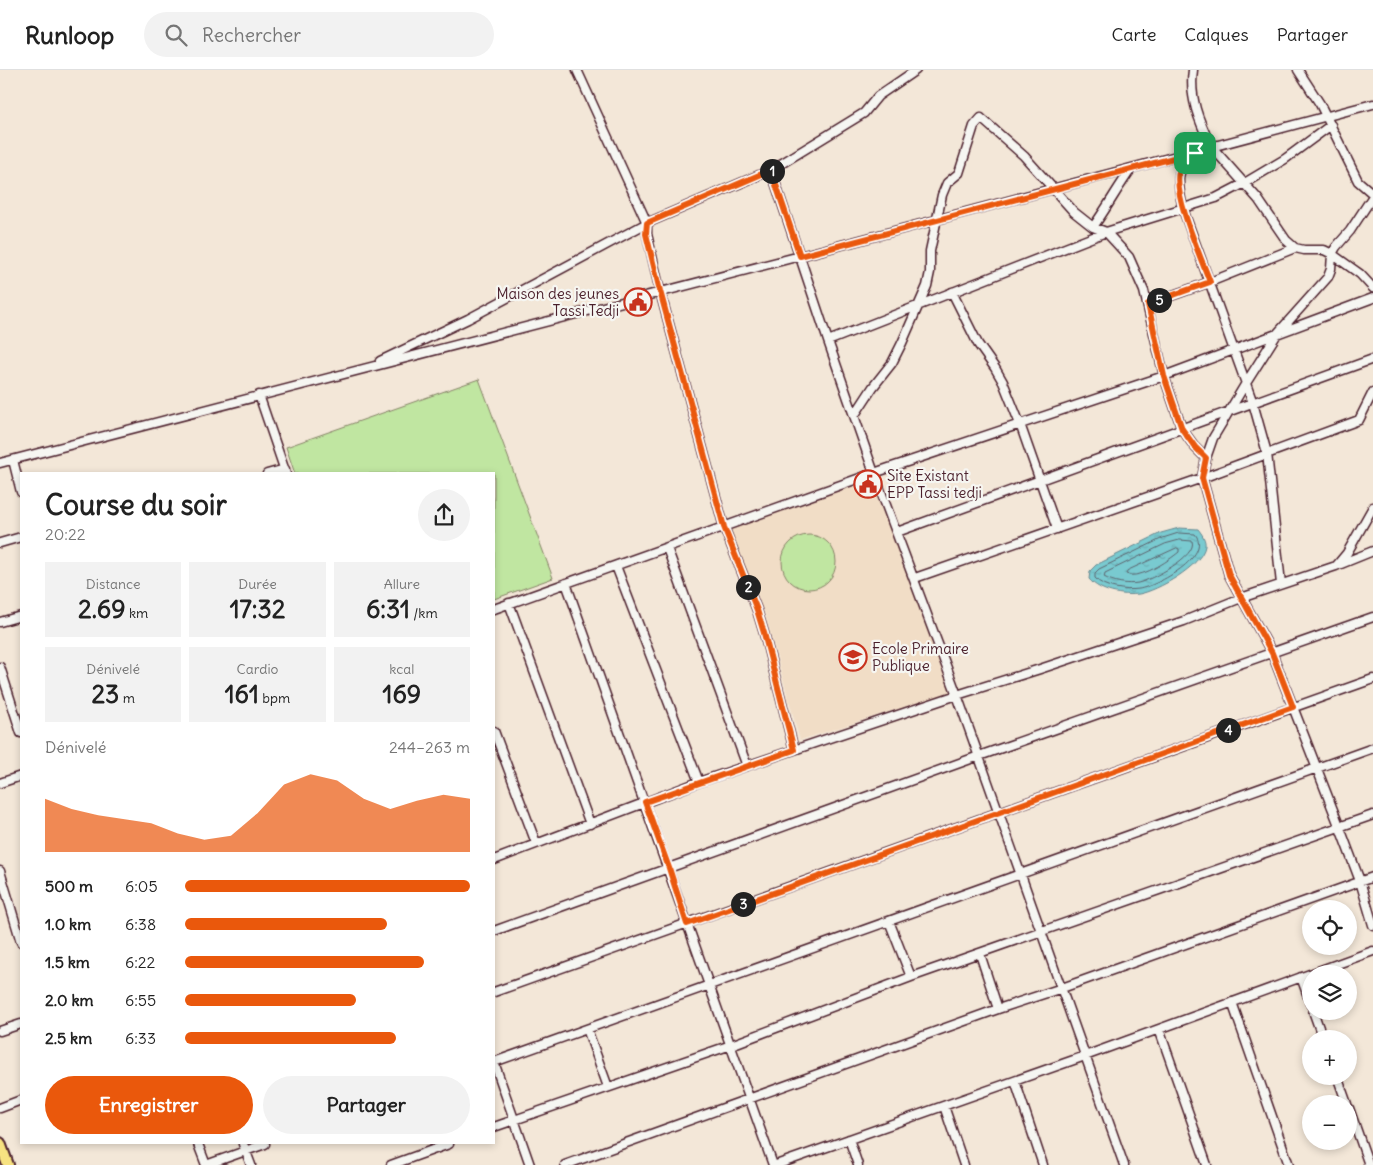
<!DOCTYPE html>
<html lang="fr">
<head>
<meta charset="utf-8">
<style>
	body { margin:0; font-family:Delius,sans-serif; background:#f2f2f2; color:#222; height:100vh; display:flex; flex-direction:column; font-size:19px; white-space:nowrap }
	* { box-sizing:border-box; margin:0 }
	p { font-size:16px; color:#767676 }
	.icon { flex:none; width:28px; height:28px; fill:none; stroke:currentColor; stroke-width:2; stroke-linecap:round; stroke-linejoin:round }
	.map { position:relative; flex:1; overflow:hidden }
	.drawer { position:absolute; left:20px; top:402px; width:475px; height:672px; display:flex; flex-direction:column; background:#fff; border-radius:0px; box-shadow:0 2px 8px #0003 }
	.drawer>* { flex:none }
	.buttons { position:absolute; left:1302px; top:830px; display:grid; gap:10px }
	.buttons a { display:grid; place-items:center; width:55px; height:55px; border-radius:50%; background:#fff; box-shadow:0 2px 8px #0003; font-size:25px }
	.pin { position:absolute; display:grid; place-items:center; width:42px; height:42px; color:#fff; margin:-21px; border-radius:10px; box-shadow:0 2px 8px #0006 }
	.km { position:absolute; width:25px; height:25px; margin:-12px; border-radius:50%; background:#222; color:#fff; font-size:14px; line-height:25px; text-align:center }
	.round { display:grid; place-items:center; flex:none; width:52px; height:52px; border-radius:26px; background:#f2f2f2 }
	.summary { display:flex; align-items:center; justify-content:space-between; height:85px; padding:0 25px }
	h1 { font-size:28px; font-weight:700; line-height:38px }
	.metrics { display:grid; grid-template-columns:repeat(3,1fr); gap:8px; height:85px; padding:5px 25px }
	.metrics div { display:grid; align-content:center; border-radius:0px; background:#f2f2f2; text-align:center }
	.metrics b { font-size:25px; font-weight:700 }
	.metrics small { font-size:14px; font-weight:400 }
	.metrics p { font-size:14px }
	.chart { height:140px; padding:10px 25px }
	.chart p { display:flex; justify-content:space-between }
	.chart svg { width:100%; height:90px; margin-top:5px; fill:#ea580c; opacity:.7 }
	.action { display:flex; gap:10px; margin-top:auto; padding:10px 25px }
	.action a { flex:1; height:58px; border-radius:30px; background:#ea580c; color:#fff; font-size:20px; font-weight:700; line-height:58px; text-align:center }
	.action a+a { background:#f2f2f2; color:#222 }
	ul { padding:0 25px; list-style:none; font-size:16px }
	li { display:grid; grid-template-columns:80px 60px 1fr; align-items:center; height:38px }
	li i { height:12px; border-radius:6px; background:#ea580c }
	header { display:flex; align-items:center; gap:30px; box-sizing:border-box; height:70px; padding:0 25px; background:#fff; border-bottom:1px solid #e0e0e0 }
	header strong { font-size:24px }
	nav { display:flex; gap:28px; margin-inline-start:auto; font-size:18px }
	.search { width:350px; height:45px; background:#f2f2f2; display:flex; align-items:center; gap:12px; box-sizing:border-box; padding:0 18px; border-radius:28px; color:#767676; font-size:19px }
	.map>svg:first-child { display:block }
	.built { fill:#f1ddc6 }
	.green { fill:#c0e6a1; stroke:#858266 }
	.water { fill:url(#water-ripples); stroke:#66868e }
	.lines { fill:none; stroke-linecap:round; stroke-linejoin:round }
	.shore { stroke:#5d636d; stroke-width:1 }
	.minor-casing { stroke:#4a1f2b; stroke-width:11 }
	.major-casing { stroke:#4a1f2b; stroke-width:14 }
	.minor { stroke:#f6f6f2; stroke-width:8 }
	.major { stroke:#f7e281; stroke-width:10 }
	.route-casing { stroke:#fff; stroke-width:10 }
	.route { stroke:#ea580c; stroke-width:6 }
	.labels { text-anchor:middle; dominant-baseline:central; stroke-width:4.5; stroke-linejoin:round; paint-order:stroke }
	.poi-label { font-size:15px; fill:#4a1f2b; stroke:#f6f6f2; text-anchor:start }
</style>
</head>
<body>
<header>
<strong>Runloop</strong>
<div class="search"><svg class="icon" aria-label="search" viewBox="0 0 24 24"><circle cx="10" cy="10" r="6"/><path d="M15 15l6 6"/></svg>Rechercher</div>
<nav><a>Carte</a><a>Calques</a><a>Partager</a></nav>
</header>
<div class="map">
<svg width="1373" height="1095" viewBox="0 0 1373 1095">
	<defs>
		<pattern id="water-ripples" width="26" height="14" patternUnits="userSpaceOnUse" patternTransform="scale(1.25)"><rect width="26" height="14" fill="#79cad0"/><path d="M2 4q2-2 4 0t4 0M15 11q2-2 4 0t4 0" fill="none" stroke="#6aadb3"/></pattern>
	</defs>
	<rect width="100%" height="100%" fill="#f3e7d8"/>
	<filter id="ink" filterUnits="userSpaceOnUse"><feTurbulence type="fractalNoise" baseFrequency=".02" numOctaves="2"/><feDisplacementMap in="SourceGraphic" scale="10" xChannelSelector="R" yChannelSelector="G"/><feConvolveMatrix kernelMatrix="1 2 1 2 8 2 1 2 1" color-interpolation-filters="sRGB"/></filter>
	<g filter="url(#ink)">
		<path class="built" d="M872 408 952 622 800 670 765 544 729 460Z"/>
		<path class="green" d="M479 309 553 508 494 529V404H295L286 377Z
			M782 492a27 27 0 1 1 54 0a27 27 0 1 1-54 0Z"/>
		<path class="water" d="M1179 458 1198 459C1202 464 1206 470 1205 476 1202 496 1157 521 1139 524 1122 526 1100 522 1089 509L1090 501 1096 495 1161 463Z"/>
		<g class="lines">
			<path class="shore" d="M1179 463 1195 464C1213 486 1157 516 1139 519 1126 521 1103 518 1095 508V503L1099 499 1163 468Z
				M1180 470 1192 471C1198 486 1151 510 1138 513 1127 515 1113 512 1104 507L1105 503 1165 474Z
				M1177 478 1179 479V482C1168 491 1140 510 1126 504L1127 501Z"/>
			<g class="minor-casing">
				<path id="minor" d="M577 0 647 153V164L660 221 724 457 757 540 764 563 794 680
					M1193 0C1189 28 1199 51 1211 76L1205 79
					M1298 0 1320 34 1358 111 1373 124
					M1211 76 1258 129 1286 170 1295 178 1304 180H1324L1332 184 1360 204 1373 218
					M1193 85C1173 97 1179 119 1183 139L1253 333 1267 383 1281 514
					M771 100 828 271 874 403 957 625 1124 1095
					M1373 126 1350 161 1336 177 1332 184 1331 199 1328 207 1277 264 1246 313 1213 368 1206 388 1202 408 1229 505 1272 583 1340 758 1360 811 1373 855
					M1093 157C1107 138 1118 117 1132 98
					M952 222 978 274 995 298 1003 312 1020 354 1057 459
					M1148 234 1210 212 1295 178
					M828 271 1106 162 1216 128 1243 114 1285 89 1331 55
					M380 291 468 249 647 153 771 100 864 43 878 26 916 0
					M259 325 286 404
					M854 346 873 317 892 293 902 273 927 216 930 202V181L942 125 947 113 959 103 974 56 981 48 1024 86 1074 142 1093 157 1106 162 1129 187 1144 221 1164 306 1182 359 1195 377 1206 388
					M13 390 21 422
					M0 393 800 186 1373 34
					M267 404 285 399
					M897 462 1373 289
					M0 473 21 467
					M667 478 747 696
					M1337 495 1347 483 1373 437
					M616 496 699 712
					M915 508 1202 408 1359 350 1373 322
					M566 513C636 707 705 901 773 1095
					M509 533 590 754
					M494 539 874 403 1164 306 1373 228
					M0 552 21 546
					M0 597 21 663
					M494 661 536 773
					M0 713 21 706
					M494 790 699 712 957 625 1040 599 1184 551 1241 528 1336 496 1373 481
					M0 801 21 872
					M889 851 911 907
					M494 861 979 686 1373 547
					M980 884 998 939
					M1301 907 1311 935
					M494 922 1373 609
					M1232 932 1289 1095
					M1313 941 1323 969
					M587 959 608 1017
					M1159 959 1207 1095
					M0 961 21 954
					M494 992 1373 678
					M494 992 530 1095
					M1337 1006 1347 1034
					M1015 1011 1043 1095
					M944 1036 964 1095
					M0 1038 21 1030
					M1349 1038 1369 1095
					M494 1057 731 975 911 907 1373 745
					M849 1069 858 1095
					M198 1074 206 1095
					M243 1074 251 1095
					M206 1095 265 1074
					M391 1095 449 1074
					M565 1095 998 939 1062 918 1373 807
					M776 1095 1085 986 1373 881"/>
			</g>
			<g class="major-casing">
				<path id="major" d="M0 1073 8 1095"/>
			</g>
			<use href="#minor" class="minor"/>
			<use href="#major" class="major"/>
		</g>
	</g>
	<g class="lines" filter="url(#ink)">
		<g class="route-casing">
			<path id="route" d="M1204 80C1193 84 1182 89 1179 102 1173 125 1201 188 1210 212L1148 234 1164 306 1182 359 1195 377 1206 388 1202 408 1229 505 1272 583 1293 637 687 854 669 798 645 732 794 680 764 563 757 540 724 457 660 221 646 164 647 153 771 100 800 186Z"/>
		</g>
		<use href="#route" class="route"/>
	</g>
	<defs>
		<g id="civic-ring" transform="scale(1.4375)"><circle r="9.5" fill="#f6f6f2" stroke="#c8321e" stroke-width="1.5"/><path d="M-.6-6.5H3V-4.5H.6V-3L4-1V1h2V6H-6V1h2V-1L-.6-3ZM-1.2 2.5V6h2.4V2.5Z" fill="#c8321e"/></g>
		<g id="school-ring" transform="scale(1.4375)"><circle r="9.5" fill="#f6f6f2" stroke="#c8321e" stroke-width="1.5"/><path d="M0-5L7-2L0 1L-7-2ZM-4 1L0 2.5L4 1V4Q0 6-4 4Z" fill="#c8321e"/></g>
	</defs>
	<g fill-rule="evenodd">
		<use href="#civic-ring" x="638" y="232"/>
		<use href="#civic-ring" x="868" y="414"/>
		<use href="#school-ring" x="853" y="587"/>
	</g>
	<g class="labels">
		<g class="poi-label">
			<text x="619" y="223" text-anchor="end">Maison des jeunes<tspan x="619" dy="17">Tassi Tedji</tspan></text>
			<text x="887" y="405">Site Existant<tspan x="887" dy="17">EPP Tassi tedji</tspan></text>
			<text x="872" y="578">Ecole Primaire<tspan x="872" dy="17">Publique</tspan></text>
		</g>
	</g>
</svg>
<div class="buttons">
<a><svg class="icon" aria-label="locate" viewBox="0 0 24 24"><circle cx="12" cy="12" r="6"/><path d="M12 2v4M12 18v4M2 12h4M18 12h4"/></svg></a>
<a><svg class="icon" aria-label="layers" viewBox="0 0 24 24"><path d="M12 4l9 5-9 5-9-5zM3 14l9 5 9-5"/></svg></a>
<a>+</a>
<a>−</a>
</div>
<div class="pin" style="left:1195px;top:83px;background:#1e9e55"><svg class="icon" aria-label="arrive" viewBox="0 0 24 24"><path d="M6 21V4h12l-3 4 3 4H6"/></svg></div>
<b class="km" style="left:772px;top:101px">1</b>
<b class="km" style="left:748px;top:517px">2</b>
<b class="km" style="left:743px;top:834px">3</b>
<b class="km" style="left:1228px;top:660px">4</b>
<b class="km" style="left:1159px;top:230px">5</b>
<section class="drawer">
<div class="summary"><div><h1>Course du soir</h1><p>20:22</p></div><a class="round"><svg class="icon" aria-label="share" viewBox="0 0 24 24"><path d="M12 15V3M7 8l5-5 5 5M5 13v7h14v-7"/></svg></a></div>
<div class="metrics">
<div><p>Distance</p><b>2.69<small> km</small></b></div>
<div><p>Durée</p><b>17:32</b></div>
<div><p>Allure</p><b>6:31<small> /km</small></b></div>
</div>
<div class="metrics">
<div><p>Dénivelé</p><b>23<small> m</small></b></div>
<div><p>Cardio</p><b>161<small> bpm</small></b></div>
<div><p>kcal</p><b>169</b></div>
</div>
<div class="chart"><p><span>Dénivelé</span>244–263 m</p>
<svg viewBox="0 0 160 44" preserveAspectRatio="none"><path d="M0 44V18L10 23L20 26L30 28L40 30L50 35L60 38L70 36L80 25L90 11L100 6L110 9L120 18L130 23L140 19L150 16L160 18V44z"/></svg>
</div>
<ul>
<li><b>500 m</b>6:05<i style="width:100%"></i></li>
<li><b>1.0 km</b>6:38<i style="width:71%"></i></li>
<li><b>1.5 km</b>6:22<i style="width:84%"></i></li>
<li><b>2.0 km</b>6:55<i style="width:60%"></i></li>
<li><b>2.5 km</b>6:33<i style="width:74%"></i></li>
</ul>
<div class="action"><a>Enregistrer</a><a>Partager</a></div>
</section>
</div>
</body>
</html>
